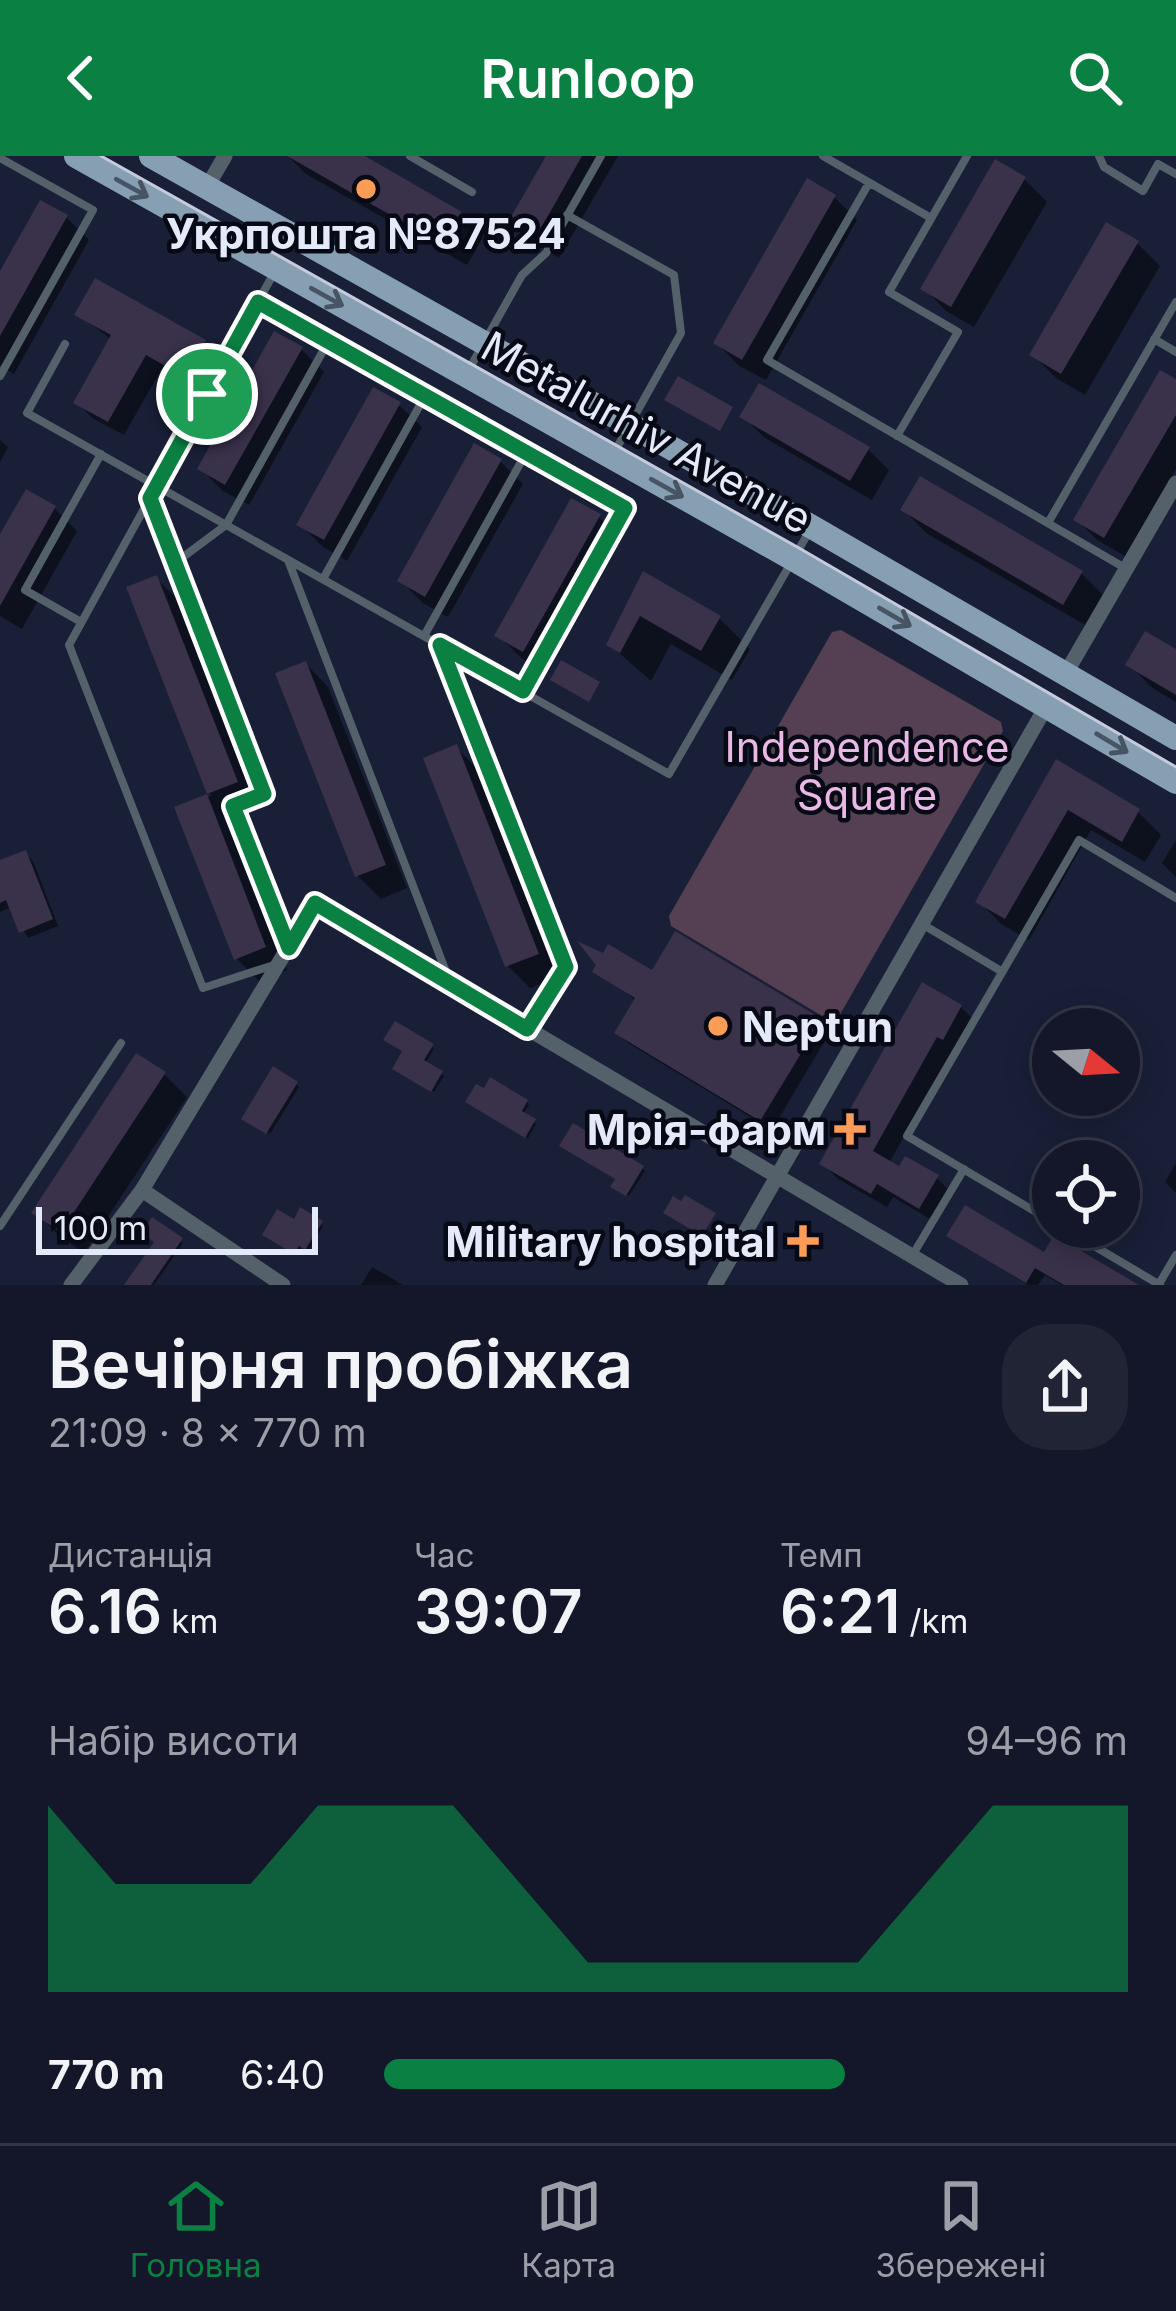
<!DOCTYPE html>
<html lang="uk">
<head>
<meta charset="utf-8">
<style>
	body { margin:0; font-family:Inter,sans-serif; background:#202435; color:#f1f3f6; height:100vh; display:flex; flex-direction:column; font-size:45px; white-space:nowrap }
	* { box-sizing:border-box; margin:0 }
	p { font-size:39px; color:#9d9fa8 }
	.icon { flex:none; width:66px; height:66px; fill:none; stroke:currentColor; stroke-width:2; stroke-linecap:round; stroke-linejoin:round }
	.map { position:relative; height:1129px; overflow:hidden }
	.sheet { display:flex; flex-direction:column; background:#131729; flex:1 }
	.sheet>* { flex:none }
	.needle { width:78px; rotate:108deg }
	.tools { position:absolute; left:1032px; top:852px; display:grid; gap:24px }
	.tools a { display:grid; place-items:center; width:108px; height:108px; border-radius:50%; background:#131729; box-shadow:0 6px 30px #0003,0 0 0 3px #323646; font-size:60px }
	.scale { position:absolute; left:36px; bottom:30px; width:282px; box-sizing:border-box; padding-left:12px; border:6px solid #e5eafb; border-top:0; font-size:33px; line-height:42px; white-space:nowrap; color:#e5eafb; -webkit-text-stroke:9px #070a15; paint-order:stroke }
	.pin { position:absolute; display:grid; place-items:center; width:102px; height:102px; color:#fff; margin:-51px; border:6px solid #fff; border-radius:50%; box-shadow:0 3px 12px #0007 }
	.round { display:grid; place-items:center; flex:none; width:126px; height:126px; border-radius:48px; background:#202435 }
	.head { display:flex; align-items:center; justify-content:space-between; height:204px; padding:0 48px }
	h1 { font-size:66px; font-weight:600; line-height:90px }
	.figures { display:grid; grid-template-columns:repeat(3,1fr); gap:18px; height:204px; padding:12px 48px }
	.figures div { display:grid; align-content:center }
	.figures b { font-size:60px; font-weight:600 }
	.figures small { font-size:33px; font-weight:400 }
	.figures p { font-size:33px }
	.chart { height:336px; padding:24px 48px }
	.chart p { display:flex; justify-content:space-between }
	.chart svg { width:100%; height:216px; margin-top:12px; fill:#0b8043; opacity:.7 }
	ul { padding:0 48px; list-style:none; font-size:39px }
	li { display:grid; grid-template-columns:192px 144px 1fr; align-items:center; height:90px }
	li i { height:30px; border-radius:15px; background:#0b8043 }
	header { display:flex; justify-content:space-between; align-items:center; height:156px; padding:0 48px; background:#0b8043; color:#fff; font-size:54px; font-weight:600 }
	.tabs { display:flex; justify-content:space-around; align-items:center; height:168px; border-top:3px solid #323646; background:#131729; font-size:33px; color:#9d9fa8 }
	.tabs a { display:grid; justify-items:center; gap:6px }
	.tabs .active { color:#0b8043 }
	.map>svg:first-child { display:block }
	.green { fill:#544052 }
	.shadow { fill:#0007 }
	.building { fill:#3a314b }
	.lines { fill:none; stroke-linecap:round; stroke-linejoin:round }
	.lane { stroke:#54606a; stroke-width:8 }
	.street { stroke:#54606a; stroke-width:15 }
	.primary { stroke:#879fb3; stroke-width:24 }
	.tram { stroke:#c5cadc; stroke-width:3 }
	.oneway { stroke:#475464 }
	.route-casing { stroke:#fff; stroke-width:24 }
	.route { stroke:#0b8043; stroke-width:15 }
	.poi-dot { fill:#fd9c56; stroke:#070a15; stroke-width:4.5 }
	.labels { text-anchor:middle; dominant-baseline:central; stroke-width:9; stroke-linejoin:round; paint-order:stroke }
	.poi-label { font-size:42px; font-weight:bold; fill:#e5eafb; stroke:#070a15; text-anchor:end }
	.street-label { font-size:42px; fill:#e5eafb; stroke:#070a15 }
	.park-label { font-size:42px; fill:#e9b8e4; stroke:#070a15 }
</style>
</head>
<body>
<header><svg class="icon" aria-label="back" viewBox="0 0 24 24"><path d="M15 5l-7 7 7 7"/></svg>Runloop<svg class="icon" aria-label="search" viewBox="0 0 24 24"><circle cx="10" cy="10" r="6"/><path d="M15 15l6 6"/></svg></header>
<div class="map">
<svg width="1176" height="1129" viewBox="0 0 1176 1129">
	<rect width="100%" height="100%" fill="#191f37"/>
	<path class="green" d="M841 474 1001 566 1003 575 838 862 829 864 671 770 669 760 832 476Z"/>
	<path class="shadow" d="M288 0H359L460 58 483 81 467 109 306 18Z
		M549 0H618L559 102 535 88 512 65Z
		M1024 23 1047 46 974 171 946 155 924 132Z
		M834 41 857 64 766 224 739 210 717 187Z
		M66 61 89 84 14 218 0 210V121Z
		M1137 87 1160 110 1085 239 1056 222 1033 199Z
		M78 158 204 187 219 202 201 234 162 212 124 279 92 262 77 246 112 184Z
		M301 193 324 216 249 349 223 335 200 312Z
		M1176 226V313L1125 400 1097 384 1077 364Z
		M399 249 422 271 347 405 323 391 300 368Z
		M743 261 868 293 889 314 872 344 765 282Z
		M0 284 8 291 0 306Z
		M500 305 523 328 448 461 423 447 401 425Z
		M54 352 77 375 22 473 0 460V384Z
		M904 354 1081 417 1104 440 1087 470 926 377Z
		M599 361 622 383 547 517 521 502 498 479Z
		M156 422 179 445 258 649 227 661 287 814 259 825 236 802 178 653 211 640 130 433Z
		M630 453 719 462 750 493 732 524 671 488 651 525 610 489Z
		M1176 497V546L1151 531 1129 508Z
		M306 508 328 531 407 732 381 743 358 720Z
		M457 592 479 615 560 821 530 832 507 809Z
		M1057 607 1138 656 1161 679 1145 706 1091 674 1029 784 1001 768 979 745Z
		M1176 684V721L1162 707Z
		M26 698 33 705 58 770 28 782 12 751 0 756V707Z
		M596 815 653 819 820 866 830 876 772 974 628 887 618 877 637 845Z
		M961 851 976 866 953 894 889 1007 937 1022 952 1037 935 1066 893 1041 887 1051 838 1023 822 1007Z
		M432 891 434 893 425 908 444 920 434 936 398 915Z
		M137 901 164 918 187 941 84 1097 58 1079 35 1056Z
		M296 928 299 931 270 978 248 965Z
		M527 946 529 949 523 959 536 968 528 982 471 948Z
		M1176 1007V1037L1165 1026Z
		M642 1012 645 1015 629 1040 617 1033Z
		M153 1065 183 1087 154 1129H139L134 1120 157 1086Z
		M295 1067 323 1070 309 1094 302 1090 297 1098 268 1081Z
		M950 1079 1045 1100 1055 1083 1133 1129H1062L1045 1119 1038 1129H1028Z
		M372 1111 403 1129H361Z"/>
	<path class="building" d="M287 0H365L462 56 443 89Z
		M546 0H582L536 81 508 66Z
		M995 3 1026 21 951 151 920 133Z
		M807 22 836 39 742 204 713 187Z
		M40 44 68 59 0 180V115Z
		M1106 66 1139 85 1061 218 1029 199Z
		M95 122 206 184 185 221 146 199 108 266 73 247 111 179 74 159Z
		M274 175 303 191 225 329 197 313Z
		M1160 214 1176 223V259L1104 382 1073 364Z
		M678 220 733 251 720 275 664 244Z
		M759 227 870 291 850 325 739 261Z
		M373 231 401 246 324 384 296 369Z
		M474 287 502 303 425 441 397 425Z
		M920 320 1083 415 1063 449 900 354Z
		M26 333 56 350 0 450V378Z
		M571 342 601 358 523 496 494 480Z
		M643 415 721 460 701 495 640 460 620 497 606 489Z
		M157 419 238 626 207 638 126 431Z
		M1145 475 1176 493V539L1125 509Z
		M561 504 600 526 589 546 550 524Z
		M306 505 386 709 355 721 275 517Z
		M457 588 539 798 505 811 423 602Z
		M1056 603 1140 653 1122 686 1068 654 1005 763 975 746Z
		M207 638 266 791 234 804 174 651Z
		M26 694 53 763 19 777 6 744 0 747V704Z
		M675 775 822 863 760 965 614 877 635 842 592 816 596 809 577 785 603 797 608 788 652 814Z
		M922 826 962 849 943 884 937 881 873 995 899 1010 905 1000 939 1019 919 1053 877 1028 871 1038 819 1008Z
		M395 865 434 888 424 904 443 915 431 936 392 913 402 895 383 884Z
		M136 897 166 916 61 1076 31 1057Z
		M273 910 298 926 266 978 241 963Z
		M490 921 528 944 522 955 536 963 525 982 465 946 476 928 484 932Z
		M573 967 644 1010 626 1040 610 1031 615 1023 559 990Z
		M685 1039 716 1057 702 1080 663 1057 673 1040 681 1045Z
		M965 1049 1044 1096 1054 1079 1139 1129H1064L1035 1112 1026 1127 946 1080Z
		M300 1051 323 1065 305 1094 299 1090 294 1098 262 1079 277 1053 294 1063Z
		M152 1061 183 1082 151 1129H124L154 1086 141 1077Z"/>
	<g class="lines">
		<path class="lane" d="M410 0 472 36
			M823 0 931 62
			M1099 0 1104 11 1143 35 1158 8 1176 18
			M0 2 93 54 0 220
			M869 27 767 204 1125 412
			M567 59 674 119 681 177 615 295
			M275 115 69 489 203 832 277 808
			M258 146 625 352 522 535
			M1154 183 1176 196
			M65 188 27 257 669 618 810 374
			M467 217 522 119 546 97 601 0
			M897 280 958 176 889 136 967 0
			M150 343 264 638 233 650 288 792
			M1048 367 1176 146
			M288 404 448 821
			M175 407 226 369 328 186
			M323 423 425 240
			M81 466 25 434 101 298
			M424 480 526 297
			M440 490 565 811 527 873
			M922 768 1001 815
			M1053 1066 907 980 1079 684 1176 742
			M0 1070 121 887
			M1062 1071 1160 1129
			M912 1100 964 1013
			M1159 1128 1176 1099"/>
		<path class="street" d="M207 31 225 0
			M1066 517 1176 327
			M142 1034 283 1129
			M71 1129 142 1034 315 747 961 1129
			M715 1129 1047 549"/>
		<path class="primary" d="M76 0 793 403 1176 626
			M151 0 812 371 1176 582"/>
		<path class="tram" d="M101 0 799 392 1176 611"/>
	</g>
	<defs><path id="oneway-shaft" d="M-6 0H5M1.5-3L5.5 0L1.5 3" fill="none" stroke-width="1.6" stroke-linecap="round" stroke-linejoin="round" transform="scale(3)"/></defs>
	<g class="oneway">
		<use href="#oneway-shaft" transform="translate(132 32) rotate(29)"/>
		<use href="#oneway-shaft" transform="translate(327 141) rotate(29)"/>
		<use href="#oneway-shaft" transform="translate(667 332) rotate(29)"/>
		<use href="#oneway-shaft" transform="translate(895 461) rotate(30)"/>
		<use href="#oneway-shaft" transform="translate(1112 587) rotate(31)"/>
	</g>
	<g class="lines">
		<g class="route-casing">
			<path id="route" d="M258 146 625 352 523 535 440 489 566 811 527 873 315 747 289 792 233 650 264 638 150 342Z"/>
		</g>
		<use href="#route" class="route"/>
	</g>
	<g class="poi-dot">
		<circle cx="366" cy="33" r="12"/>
		<circle cx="718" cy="870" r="12"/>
		<path d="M844 955h12v12h12v12h-12v12h-12v-12h-12v-12h12z"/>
		<path d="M797 1067h12v12h12v12h-12v12h-12v-12h-12v-12h12z"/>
	</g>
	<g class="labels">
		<g class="poi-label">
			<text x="366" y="77" text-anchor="middle">Укрпошта №87524</text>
			<text x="742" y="870" text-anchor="start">Neptun</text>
			<text x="826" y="973">Мрія-фарм</text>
			<text x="776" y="1085">Military hospital</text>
		</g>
		<g class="street-label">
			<text transform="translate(647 276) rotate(29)">Metalurhiv Avenue</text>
		</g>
		<g class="park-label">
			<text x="867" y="590">Independence<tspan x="867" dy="48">Square</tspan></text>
		</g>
	</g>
</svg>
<div class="tools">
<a><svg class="needle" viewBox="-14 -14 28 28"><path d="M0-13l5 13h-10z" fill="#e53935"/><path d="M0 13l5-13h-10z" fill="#9d9fa8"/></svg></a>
<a><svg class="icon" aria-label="locate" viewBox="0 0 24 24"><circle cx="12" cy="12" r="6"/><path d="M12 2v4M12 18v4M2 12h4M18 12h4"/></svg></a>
</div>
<div class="scale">100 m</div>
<div class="pin" style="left:207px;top:238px;background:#1e9e55"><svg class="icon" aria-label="arrive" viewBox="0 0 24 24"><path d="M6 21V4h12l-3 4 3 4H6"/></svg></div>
</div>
<section class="sheet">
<div class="head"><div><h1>Вечірня пробіжка</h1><p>21:09 · 8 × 770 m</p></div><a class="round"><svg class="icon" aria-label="share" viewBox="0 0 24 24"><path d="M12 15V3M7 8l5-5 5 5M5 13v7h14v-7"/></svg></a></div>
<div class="figures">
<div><p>Дистанція</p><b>6.16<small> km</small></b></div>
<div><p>Час</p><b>39:07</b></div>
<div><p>Темп</p><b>6:21<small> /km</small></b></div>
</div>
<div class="chart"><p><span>Набір висоти</span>94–96 m</p>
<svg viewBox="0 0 160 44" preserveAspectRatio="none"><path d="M0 44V6L10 22L20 22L30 22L40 6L50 6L60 6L70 22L80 38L90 38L100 38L110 38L120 38L130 22L140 6L150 6L160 6V44z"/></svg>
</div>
<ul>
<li><b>770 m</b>6:40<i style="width:62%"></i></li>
</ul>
</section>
<nav class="tabs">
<a class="active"><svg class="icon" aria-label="home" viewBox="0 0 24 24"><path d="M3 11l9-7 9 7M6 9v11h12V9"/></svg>Головна</a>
<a><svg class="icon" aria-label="map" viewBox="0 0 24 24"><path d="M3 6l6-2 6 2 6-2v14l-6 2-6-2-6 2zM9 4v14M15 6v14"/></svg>Карта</a>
<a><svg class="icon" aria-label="saved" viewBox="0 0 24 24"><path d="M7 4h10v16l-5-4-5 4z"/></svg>Збережені</a>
</nav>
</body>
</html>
